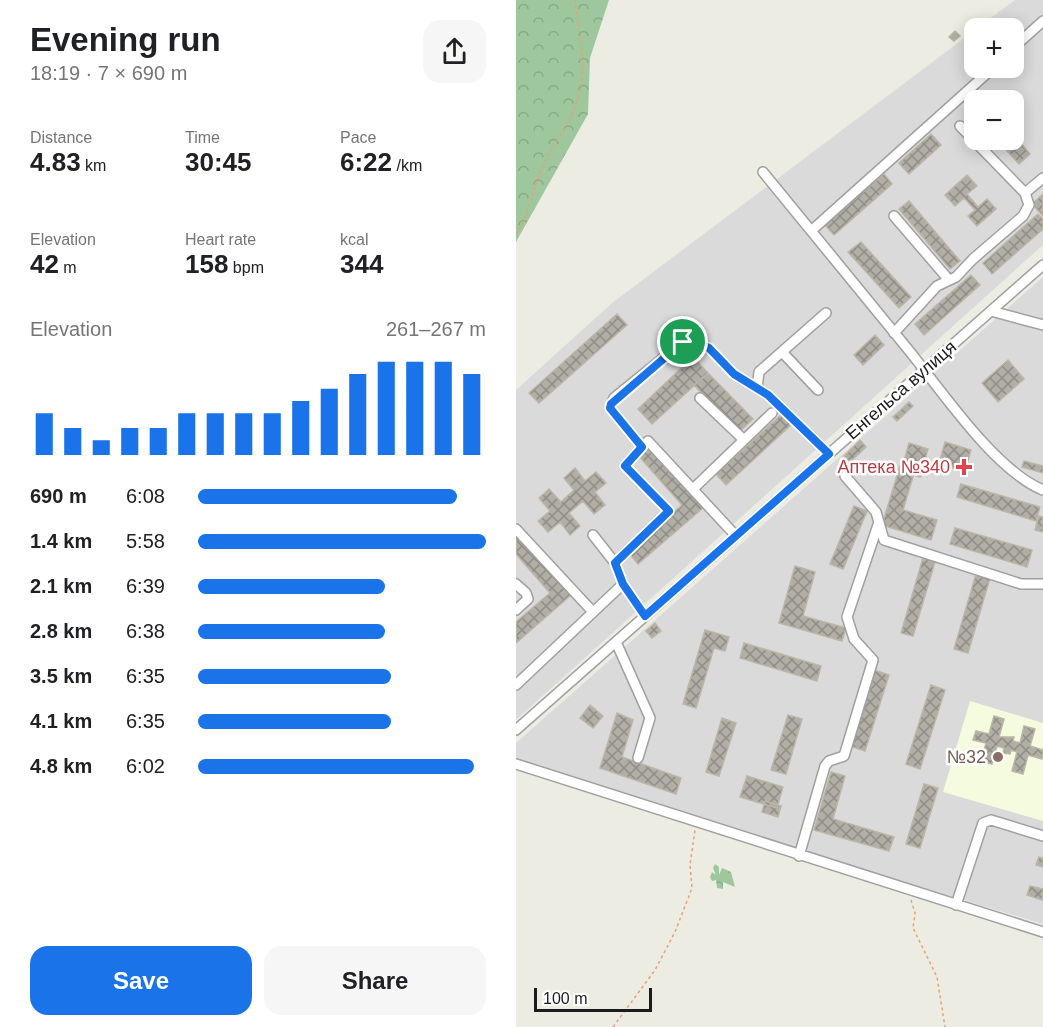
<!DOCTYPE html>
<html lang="en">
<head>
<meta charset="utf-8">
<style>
	body { margin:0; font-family:Helvetica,sans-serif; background:#f6f6f6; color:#202124; height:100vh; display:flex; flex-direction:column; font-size:22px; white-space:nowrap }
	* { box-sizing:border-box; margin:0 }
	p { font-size:20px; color:#757577 }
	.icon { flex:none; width:33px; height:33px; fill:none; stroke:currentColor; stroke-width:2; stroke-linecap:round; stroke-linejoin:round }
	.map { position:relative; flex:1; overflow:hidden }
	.side { display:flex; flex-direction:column; background:#fff; width:516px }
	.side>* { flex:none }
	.tools { position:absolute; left:448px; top:18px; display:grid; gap:12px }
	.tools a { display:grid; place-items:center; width:60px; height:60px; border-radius:12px; background:#fff; box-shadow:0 3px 15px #0003; font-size:30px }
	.scale { position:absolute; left:18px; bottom:15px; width:118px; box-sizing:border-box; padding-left:6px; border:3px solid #1c1c1c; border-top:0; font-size:16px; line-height:21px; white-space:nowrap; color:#1c1c1c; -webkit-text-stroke:4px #fff; paint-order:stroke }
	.pin { position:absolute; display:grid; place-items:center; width:51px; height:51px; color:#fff; margin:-26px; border:3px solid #fff; border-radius:50%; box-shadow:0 2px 6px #0007 }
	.round { display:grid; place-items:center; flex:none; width:63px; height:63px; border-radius:18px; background:#f6f6f6 }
	.head { display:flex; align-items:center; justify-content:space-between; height:102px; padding:0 30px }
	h1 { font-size:33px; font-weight:700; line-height:45px }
	.figures { display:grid; grid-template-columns:repeat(3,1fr); gap:9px; height:102px; padding:6px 30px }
	.figures div { display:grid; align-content:center }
	.figures b { font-size:26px; font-weight:700 }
	.figures small { font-size:16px; font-weight:400 }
	.figures p { font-size:16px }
	.chart { height:168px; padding:12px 30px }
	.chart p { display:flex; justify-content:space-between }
	.chart svg { width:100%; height:108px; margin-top:6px; stroke:#1a73e8; stroke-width:6 }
	.primary-button { display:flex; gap:12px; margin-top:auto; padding:12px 30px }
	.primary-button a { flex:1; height:69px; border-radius:18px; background:#1a73e8; color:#fff; font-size:24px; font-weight:700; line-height:69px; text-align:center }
	.primary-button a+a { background:#f6f6f6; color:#202124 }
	ul { padding:0 30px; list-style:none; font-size:20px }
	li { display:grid; grid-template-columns:96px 72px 1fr; align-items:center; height:45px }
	li i { height:15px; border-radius:8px; background:#1a73e8 }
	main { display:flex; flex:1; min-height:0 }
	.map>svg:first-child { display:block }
	.residential { fill:#dadada; fill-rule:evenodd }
	.education { fill:#f4fbde }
	.forest { fill:url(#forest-crowns) }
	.building { fill:url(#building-cross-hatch); stroke:#bcb6a7; stroke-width:1.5 }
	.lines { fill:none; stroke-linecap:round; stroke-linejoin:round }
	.minor-casing { stroke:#a0a0a0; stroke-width:12 }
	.path { stroke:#eaa077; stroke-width:1.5; stroke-dasharray:3 3; stroke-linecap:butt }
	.minor { stroke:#fff; stroke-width:9 }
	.route-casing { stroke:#fff; stroke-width:12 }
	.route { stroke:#1a73e8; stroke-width:8 }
	.health-dot { fill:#e0444e; stroke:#fff; stroke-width:2 }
	.education-dot { fill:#8d6e63; stroke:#fff; stroke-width:2 }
	.labels { text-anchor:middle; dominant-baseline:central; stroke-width:5; stroke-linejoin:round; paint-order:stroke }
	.street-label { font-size:18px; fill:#1c1c1c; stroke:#fff }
	.health-label { font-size:18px; fill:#be3a42; stroke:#fff; text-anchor:end }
	.education-label { font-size:18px; fill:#785e54; stroke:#fff; text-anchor:end }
</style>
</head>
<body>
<main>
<section class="side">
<div class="head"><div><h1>Evening run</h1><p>18:19 · 7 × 690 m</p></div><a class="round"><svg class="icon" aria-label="share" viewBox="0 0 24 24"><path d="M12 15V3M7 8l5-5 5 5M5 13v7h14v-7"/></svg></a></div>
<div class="figures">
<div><p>Distance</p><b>4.83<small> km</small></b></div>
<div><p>Time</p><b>30:45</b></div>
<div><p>Pace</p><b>6:22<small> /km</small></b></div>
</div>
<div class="figures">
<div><p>Elevation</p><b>42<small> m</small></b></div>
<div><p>Heart rate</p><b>158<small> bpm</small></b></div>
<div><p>kcal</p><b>344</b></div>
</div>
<div class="chart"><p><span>Elevation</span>261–267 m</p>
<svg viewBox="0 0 160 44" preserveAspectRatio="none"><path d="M5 44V27M15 44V33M25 44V38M35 44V33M45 44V33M55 44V27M65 44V27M75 44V27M85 44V27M95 44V22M105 44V17M115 44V11M125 44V6M135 44V6M145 44V6M155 44V11"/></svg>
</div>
<ul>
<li><b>690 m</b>6:08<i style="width:90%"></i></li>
<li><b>1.4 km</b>5:58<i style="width:100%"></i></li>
<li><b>2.1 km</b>6:39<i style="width:65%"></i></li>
<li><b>2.8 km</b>6:38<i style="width:65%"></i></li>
<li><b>3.5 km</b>6:35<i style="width:67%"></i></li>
<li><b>4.1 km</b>6:35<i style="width:67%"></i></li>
<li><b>4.8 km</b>6:02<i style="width:96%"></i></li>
</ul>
<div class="primary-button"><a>Save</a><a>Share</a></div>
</section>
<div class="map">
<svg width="527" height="1027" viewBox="0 0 527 1027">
	<defs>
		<pattern id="forest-crowns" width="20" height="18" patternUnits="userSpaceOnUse" patternTransform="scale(1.5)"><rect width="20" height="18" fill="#9ec79d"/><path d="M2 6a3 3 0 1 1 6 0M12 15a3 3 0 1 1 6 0" fill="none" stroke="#88aa87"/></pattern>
		<pattern id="building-cross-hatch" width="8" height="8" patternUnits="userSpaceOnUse" patternTransform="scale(1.5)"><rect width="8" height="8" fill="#b1aea6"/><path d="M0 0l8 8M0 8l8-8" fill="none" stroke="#8f8d86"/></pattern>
	</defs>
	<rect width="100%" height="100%" fill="#edece3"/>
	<path class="residential" d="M499 0H527V245L0 720V390L96 303 459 30V68H498V28H461ZM459 100H498V140H459Z
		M527 277V924L250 840 5 762 0 757V743Z"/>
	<path class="education" d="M454 701 527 723V821L427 792Z"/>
	<path class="forest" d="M0 0H93L74 58 72 114 0 242Z
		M199 864 203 867V875L206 868 215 872 219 887 207 882V889L201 888 200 880 196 881 194 877 196 872 200 875 197 868Z"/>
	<path class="building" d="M439 31 444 36 438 41 433 37Z
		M456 59 459 66 454 70 449 65Z
		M463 95 468 100H459V114L452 105Z
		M415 134 425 145 393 174 383 163Z
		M498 135 514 154 503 164 481 140H498Z
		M368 174 376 184 318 235 309 225Z
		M451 175 461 186 451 194 462 207 471 199 480 209 461 226 452 216 459 210 448 198 439 206 429 195Z
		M527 194V216L516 204Z
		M393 201 444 261 434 269 383 209Z
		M522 214 527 219V229L476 274 467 263Z
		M345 242 395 297 383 308 332 252Z
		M455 275 464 285 408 335 399 324Z
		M101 314 111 325 23 403 13 393Z
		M359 335 368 345 347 365 338 355Z
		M177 357 192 373 136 424 122 409Z
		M492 360 508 379 482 402 466 383Z
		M192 373 237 419 223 432 178 385Z
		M393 402 397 406 381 421 377 417Z
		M266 414 275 425 210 485 200 474Z
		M344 440 350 447 334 462 328 456Z
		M429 442 455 450 449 471 423 464Z
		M393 443 412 449 404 477 398 475 401 465 388 461Z
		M133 445 187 508 122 564 112 552 166 505 122 455Z
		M508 461 527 466V473L506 467Z
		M384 466 399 470 387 510 421 520 415 540 366 525Z
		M59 468 69 481 80 472 90 483 79 492 89 505 78 514 67 501 53 513 64 526 54 535 44 522 32 532 22 521 34 511 23 498 33 489 45 502 58 490 48 478Z
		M445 484 524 507 520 521 441 497Z
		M338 506 351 511 327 569 314 564Z
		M523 516 527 517V532L519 530Z
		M439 528 516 550 511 567 434 544Z
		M0 535 55 595 0 643V622L34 593 0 554Z
		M407 558 419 562 397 636 385 633Z
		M279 566 299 572 287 616 330 628 326 641 263 623Z
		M460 574 474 578 452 653 438 649Z
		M139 623 145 631 136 638 130 631Z
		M189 630 213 637 209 651 198 648 180 708 167 704Z
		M228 643 305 666 301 681 224 658Z
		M358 670 373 675 349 751 334 746Z
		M415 685 429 690 404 769 390 764Z
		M74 705 87 716 77 728 64 718Z
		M101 713 117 720 106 757 165 778 160 794 84 768Z
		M272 715 286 719 270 774 255 770Z
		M478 716 488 719 483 737H498L497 741 504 743 508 726 519 729 514 746 527 750 526 759 512 755 507 774 496 771 501 752 495 750 494 754 487 753 488 748 481 746 476 764 465 761 470 743 457 740 460 731 473 734Z
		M206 718 220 723 203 776 190 772Z
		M315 772 329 776 317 819 378 837 373 851 298 830Z
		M231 776 267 787 261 808 224 797Z
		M408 784 422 788 404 848 390 844Z
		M249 801 265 806 262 817 246 812Z
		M523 857 527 858V867L520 865Z
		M514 886 527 889 526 900 511 895Z"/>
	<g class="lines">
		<g class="minor-casing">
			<path id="minor" d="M498 47 527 21
				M444 126 509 193
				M247 172C296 232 346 293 395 353 427 393 480 471 527 490
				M378 216 433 280
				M295 231 477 68
				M475 311 527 325
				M378 333 421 286 440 277 457 259 507 216 513 205 509 193 527 178
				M266 352 302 390
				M241 388 243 372 310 313
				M184 398 228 440
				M126 447 109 466 153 511 99 563 107 584 129 616
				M329 476 360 512 368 540 505 584H527
				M177 489 256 413
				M0 529 77 612
				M77 535 99 563
				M220 536 132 441 126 447 94 408 98 398 167 342H182L193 348 218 374 252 395 313 454
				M0 584 10 593 12 599 0 610
				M100 642 134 718 122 758
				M0 685 107 584
				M0 730 527 265
				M0 764 527 932
				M283 856 309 766 313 761 328 756 357 660 338 639 331 617 363 522
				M440 905 467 823 475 820 527 836"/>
		</g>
		<path class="path" d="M0 234C15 210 16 190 27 166 35 148 48 132 56 114 74 75 64 39 59 0
			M395 900 399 913 397 928 421 977 429 1027
			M97 1027 139 970 159 932 176 888 174 865 179 830"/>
		<use href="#minor" class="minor"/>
	</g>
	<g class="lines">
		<g class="route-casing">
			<path id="route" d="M174 340 193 348 218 374 252 395 313 454 129 616 107 584 99 563 153 511 109 466 126 447 94 408 95 404 167 342Z"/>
		</g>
		<use href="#route" class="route"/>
	</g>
	<path class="health-dot" d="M445 458h6v6h6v6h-6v6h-6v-6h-6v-6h6z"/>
	<circle class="education-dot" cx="482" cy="757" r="6"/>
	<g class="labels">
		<g class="street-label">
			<text transform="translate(385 390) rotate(-41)">Енгельса вулиця</text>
		</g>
		<g class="health-label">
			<text x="434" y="467">Аптека №340</text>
		</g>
		<g class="education-label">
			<text x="470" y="757">№32</text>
		</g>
	</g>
</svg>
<div class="tools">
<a>+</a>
<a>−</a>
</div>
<div class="scale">100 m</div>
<div class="pin" style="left:167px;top:342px;background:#1e9e55"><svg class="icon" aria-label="arrive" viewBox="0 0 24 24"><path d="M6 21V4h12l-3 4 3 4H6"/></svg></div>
</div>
</main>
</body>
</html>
